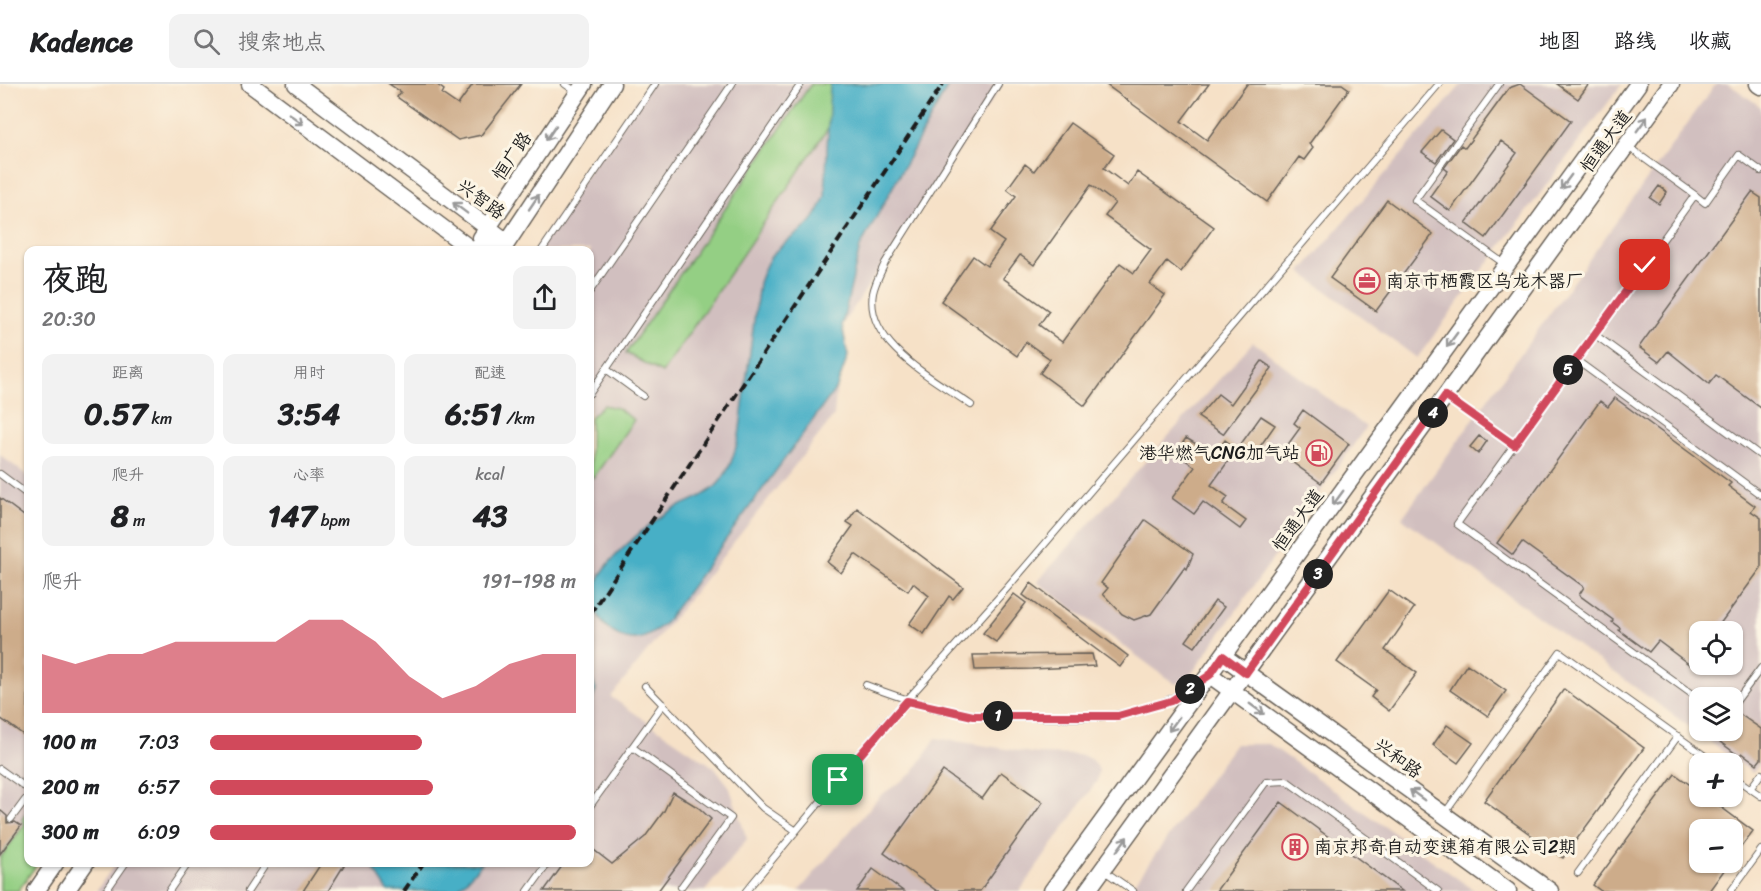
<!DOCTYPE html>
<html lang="zh">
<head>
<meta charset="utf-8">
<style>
	body { margin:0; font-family:Sriracha,"LXGW WenKai TC",sans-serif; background:#f2f2f2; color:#202124; height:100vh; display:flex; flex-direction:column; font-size:22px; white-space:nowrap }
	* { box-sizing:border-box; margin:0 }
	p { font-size:20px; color:#757577 }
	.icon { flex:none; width:33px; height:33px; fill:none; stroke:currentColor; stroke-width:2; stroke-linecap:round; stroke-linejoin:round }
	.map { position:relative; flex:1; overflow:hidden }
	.details { position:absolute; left:24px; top:162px; width:570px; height:621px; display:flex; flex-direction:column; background:#fff; border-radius:12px; box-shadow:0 2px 4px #0004 }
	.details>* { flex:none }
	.controls { position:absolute; left:1689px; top:537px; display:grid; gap:12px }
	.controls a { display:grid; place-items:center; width:54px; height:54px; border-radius:12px; background:#fff; box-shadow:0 2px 4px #0004; font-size:30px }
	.pin { position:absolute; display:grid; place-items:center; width:51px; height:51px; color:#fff; margin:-26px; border-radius:12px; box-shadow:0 3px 9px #0006 }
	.km { position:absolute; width:30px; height:30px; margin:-15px; border-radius:50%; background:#222; color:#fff; font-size:16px; line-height:30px; text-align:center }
	.round { display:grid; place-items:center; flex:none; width:63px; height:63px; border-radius:12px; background:#f2f2f2 }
	.headline { display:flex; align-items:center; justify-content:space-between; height:102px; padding:0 18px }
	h1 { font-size:33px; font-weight:700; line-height:45px }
	.stats { display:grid; grid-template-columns:repeat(3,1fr); gap:9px; height:102px; padding:6px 18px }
	.stats div { display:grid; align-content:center; border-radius:12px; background:#f2f2f2; text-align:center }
	.stats b { font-size:30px; font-weight:700 }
	.stats small { font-size:16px; font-weight:400 }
	.stats p { font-size:16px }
	.chart { height:168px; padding:12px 18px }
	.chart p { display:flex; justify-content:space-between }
	.chart svg { width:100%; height:108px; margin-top:6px; fill:#d1495b; opacity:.7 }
	ul { padding:0 18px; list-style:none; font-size:20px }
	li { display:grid; grid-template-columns:96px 72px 1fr; align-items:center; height:45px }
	li i { height:15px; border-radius:8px; background:#d1495b }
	header { display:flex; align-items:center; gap:36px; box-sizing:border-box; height:84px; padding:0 30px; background:#fff; border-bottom:2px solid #e0e0e0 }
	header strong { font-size:28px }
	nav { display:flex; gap:33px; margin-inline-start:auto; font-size:21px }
	.search { width:420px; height:54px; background:#f2f2f2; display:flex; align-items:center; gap:15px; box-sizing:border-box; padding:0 21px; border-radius:12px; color:#757577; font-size:22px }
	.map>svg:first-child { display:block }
	.industrial { fill:#d1bfbf; fill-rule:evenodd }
	.green { fill:#94cf84; stroke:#587650; stroke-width:1.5 }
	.water { fill:#47afc6; stroke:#326671; stroke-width:1.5 }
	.building { fill:#cdac8a; fill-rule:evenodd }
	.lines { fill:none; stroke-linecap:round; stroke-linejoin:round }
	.lane-casing { stroke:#686158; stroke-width:8 }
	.secondary-casing { stroke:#686158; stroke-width:19 }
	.lane { stroke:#fff; stroke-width:6 }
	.secondary { stroke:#fff; stroke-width:16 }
	.rail { stroke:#1c1c1c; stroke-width:4; stroke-dasharray:9 4.5; stroke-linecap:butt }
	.oneway { stroke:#999 }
	.route-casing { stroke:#fff; stroke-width:12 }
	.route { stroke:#d1495b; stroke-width:8 }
	.labels { text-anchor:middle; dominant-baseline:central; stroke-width:6; stroke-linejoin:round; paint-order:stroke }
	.street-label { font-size:18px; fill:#1c1c1c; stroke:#fcf5e5 }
	.poi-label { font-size:18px; fill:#1c1c1c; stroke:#fcf5e5; text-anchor:start }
</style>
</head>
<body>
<header>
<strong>Kadence</strong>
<div class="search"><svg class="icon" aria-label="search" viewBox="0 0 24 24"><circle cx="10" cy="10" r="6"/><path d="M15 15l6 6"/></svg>搜索地点</div>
<nav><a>地图</a><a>路线</a><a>收藏</a></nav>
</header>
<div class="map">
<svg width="1761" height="807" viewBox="0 0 1761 807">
	<rect width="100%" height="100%" fill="#fcf5e5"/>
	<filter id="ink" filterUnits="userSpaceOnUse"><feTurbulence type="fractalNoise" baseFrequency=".0167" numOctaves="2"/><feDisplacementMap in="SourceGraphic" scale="12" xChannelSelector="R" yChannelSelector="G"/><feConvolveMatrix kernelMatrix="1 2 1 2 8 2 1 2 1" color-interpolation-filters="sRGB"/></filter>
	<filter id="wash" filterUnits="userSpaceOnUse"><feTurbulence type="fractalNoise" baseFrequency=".008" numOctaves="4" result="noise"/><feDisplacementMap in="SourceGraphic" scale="24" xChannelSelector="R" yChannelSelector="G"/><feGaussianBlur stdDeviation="1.35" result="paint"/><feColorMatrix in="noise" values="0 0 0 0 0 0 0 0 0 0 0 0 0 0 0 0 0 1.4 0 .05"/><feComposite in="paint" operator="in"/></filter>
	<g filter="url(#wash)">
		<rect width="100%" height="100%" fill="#f6e1c7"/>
		<path class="industrial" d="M648 0H1003L842 241 834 332 611 613 715 684 729 702 747 755 705 807H96L116 779 590 778V166H534Z
			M1462 0H1622L1417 274 1301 188Z
			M1716 0H1729L1761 23V678L1753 689 1402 434ZM1700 548H1732V580H1700ZM1700 614H1732V646H1700Z
			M1253 258 1366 343 1188 595 1175 600 1037 498Z
			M0 371 28 392V778L38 779 19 807H0Z
			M936 654 1038 670 1082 671 1092 676 1099 686 1097 697 1020 807H799L881 711 912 690Z
			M1235 660H1269L1475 807H1129Z"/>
		<path class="green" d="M811 0H858L662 289 626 269Z
			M603 321 617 324 634 336 594 393H590V333Z
			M25 731H28V778L38 779 18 807H0V774L25 740 22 735Z"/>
		<path class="water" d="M830 0H949L860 163 842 241 848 272 837 303 665 539C657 545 648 554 637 555 608 557 585 524 597 498 608 473 652 436 676 424 690 417 704 413 716 402 730 388 734 370 739 352L759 199C763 188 767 175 776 167 800 144 812 147 825 112Z
			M590 591 596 605 590 623Z
			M370 779H482L456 807H388Z"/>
		<g id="blocks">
			<path class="building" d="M389 0H436L444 6 442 10 458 21 473 0H521L481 51 458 56 397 13 401 8Z
				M1105 0H1209L1181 37 1207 56 1247 0H1342L1349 5 1309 60 1313 64 1304 76 1299 73 1267 118Z
				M1520 0 1571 37 1486 154 1466 139 1517 69 1501 57 1450 127 1430 112 1448 87 1444 84 1461 61 1465 64 1509 4Z
				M1557 0H1589L1578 15Z
				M1070 39 1114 70 1104 84 1128 102 1137 88 1214 143 1181 188 1167 177 1150 200 1165 211 1085 322 1040 289 1050 275 1026 258 1017 272 941 217 973 172 987 182 1004 158 990 148 1016 112 1007 105 1025 80 1034 87ZM1091 101 1115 119 1105 132 1151 166 1134 189 1120 179 1062 258 1039 241 1049 227 1003 194 1020 171 1034 181Z
				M1441 46 1453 55 1436 78 1422 68Z
				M1659 102 1667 108 1659 120 1650 114Z
				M1752 108 1761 114V324L1716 291 1709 300 1668 267 1659 278 1639 263Z
				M1387 116 1433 150 1376 227 1330 194Z
				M1262 277 1272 284 1223 350 1198 333 1218 310 1231 320Z
				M1615 314 1731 399 1728 402 1755 422 1751 427 1761 434V484L1714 548H1700V568L1690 581 1658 557 1649 568 1619 546 1620 544 1612 538 1613 536 1579 511 1584 503 1522 458 1513 471 1497 459 1600 317 1608 323Z
				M1303 326 1349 360 1321 399 1281 370 1300 344 1294 339Z
				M1261 332 1275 341 1252 374 1238 364Z
				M1479 352 1487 357 1478 370 1470 363Z
				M1186 354 1214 371 1225 356 1237 365 1211 401 1228 413 1223 420 1246 437 1240 445 1203 418 1194 430 1172 414 1195 383 1176 369Z
				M0 414 28 435V654L0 634Z
				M857 424 963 503 953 515 949 512 924 550 909 540 929 512 913 499 908 507 855 470 841 489 827 478 853 442 847 438Z
				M1145 436 1193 470 1187 485 1185 483 1151 530 1134 536 1122 530 1103 510 1108 504 1101 499Z
				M1031 499 1128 572 1120 583 1023 511Z
				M1389 506 1414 524 1385 566 1417 589 1389 627 1371 613 1376 606 1337 578Z
				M1014 510 1026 519 996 558 983 549Z
				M1215 517 1224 523 1195 563 1186 557Z
				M1092 570 1095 582 1032 585 975 586 973 571Z
				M1467 580 1506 607 1488 632 1450 606Z
				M1564 605 1644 664 1563 774 1484 717Z
				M1738 629 1761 645V675L1757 680 1742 669 1739 672 1704 646H1732V637Z
				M1447 641 1473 659 1458 679 1433 661Z
				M943 687 982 715 1001 688 1043 718 980 807H937L884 769Z
				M1675 690 1700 708V712H1706L1753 747 1732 775V746H1700V778H1730L1709 807H1601L1593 801Z
				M673 708 699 724 711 735 658 807H544L565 778H590V763L612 780 645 753 664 727Z
				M1281 718 1402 807H1216Z
				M0 726 7 732V739L15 738 21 742 0 770Z
				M322 778H346L328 807H303Z
				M873 785 884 793 903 807H857Z"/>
		</g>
	</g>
	<g filter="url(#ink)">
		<use href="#blocks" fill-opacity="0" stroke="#686158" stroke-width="1.5"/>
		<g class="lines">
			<g class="lane-casing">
				<path id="lane" d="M565 0 578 9
					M1499 0 1415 116 1506 181
					M1627 62 1695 111 1457 440 1700 616
					M1695 111 1705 119 1739 71 1761 87
					M542 166 655 0
					M590 207 732 0
					M1594 250 1761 372
					M1576 276 1761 411
					M606 285 643 312
					M590 309 801 0
					M1446 313 1514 361
					M971 321C936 296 864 260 873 209 875 199 881 188 885 179L998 0
					M0 390 28 411
					M866 601C900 614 935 626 971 631 990 634 1011 633 1031 633 1091 634 1142 637 1193 602
					M645 602 763 724 795 746
					M1732 623 1761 584
					M632 663 731 734 681 803
					M0 685 28 705
					M1732 692 1761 712
					M1750 705 1761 690
					M590 722 663 620
					M1445 729 1560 568 1716 680
					M11 735 25 716 28 718
					M1103 786 1133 807
					M1578 789 1678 652
					M106 807 126 778
					M169 807 189 778
					M248 807 267 778
					M528 807 549 778
					M746 807 880 646 1008 503 1439 0
					M1186 807 1266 698 1287 697 1438 807
					M1731 807 1761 766"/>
			</g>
			<g class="secondary-casing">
				<path id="secondary" d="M250 0 472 166 507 158
					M296 0 507 158
					M1758 0 1761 2
					M481 154 584 0
					M502 166 612 0
					M1223 572 1550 807
					M1210 591 1508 807
					M36 807 56 778
					M66 807 86 778
					M1052 807 1638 0
					M1087 807 1671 0"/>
			</g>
			<use href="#lane" class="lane"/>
			<use href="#secondary" class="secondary"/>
			<path class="rail" d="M590 530 943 0
				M404 807 424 778"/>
		</g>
		<defs><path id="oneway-shaft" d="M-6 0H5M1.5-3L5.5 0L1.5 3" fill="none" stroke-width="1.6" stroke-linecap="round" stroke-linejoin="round" transform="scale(1.5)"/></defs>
		<g class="oneway">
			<use href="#oneway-shaft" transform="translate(296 35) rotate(37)"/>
			<use href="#oneway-shaft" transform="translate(1642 40) rotate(-54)"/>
			<use href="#oneway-shaft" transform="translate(551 49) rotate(124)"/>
			<use href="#oneway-shaft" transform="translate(1566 98) rotate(126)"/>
			<use href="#oneway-shaft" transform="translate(534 118) rotate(-56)"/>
			<use href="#oneway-shaft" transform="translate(460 124) rotate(-143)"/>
			<use href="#oneway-shaft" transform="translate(1452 256) rotate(126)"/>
			<use href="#oneway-shaft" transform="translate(1338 414) rotate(126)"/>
			<use href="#oneway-shaft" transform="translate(1257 625) rotate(36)"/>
			<use href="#oneway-shaft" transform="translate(1174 640) rotate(126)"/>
			<use href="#oneway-shaft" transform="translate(1417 711) rotate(-144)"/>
			<use href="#oneway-shaft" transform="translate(1122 760) rotate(-54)"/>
		</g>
	</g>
	<g class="lines" filter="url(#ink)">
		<g class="route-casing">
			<path id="route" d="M838 696 907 617 973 632H1118L1171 617 1210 591 1223 572 1246 589 1445 312 1514 361 1645 181"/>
		</g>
		<use href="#route" class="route"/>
	</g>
	<defs>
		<g id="office-ring" transform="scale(1.35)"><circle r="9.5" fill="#fcf5e5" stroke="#d1495b" stroke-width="1.5"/><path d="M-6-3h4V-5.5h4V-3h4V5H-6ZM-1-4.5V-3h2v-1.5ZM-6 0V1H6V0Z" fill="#d1495b"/></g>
		<g id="fuel-ring" transform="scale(1.35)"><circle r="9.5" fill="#fcf5e5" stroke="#d1495b" stroke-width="1.5"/><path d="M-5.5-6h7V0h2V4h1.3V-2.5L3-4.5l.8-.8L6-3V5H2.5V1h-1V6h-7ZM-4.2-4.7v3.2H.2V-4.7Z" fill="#d1495b"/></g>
		<g id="building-ring" transform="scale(1.35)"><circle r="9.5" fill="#fcf5e5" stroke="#d1495b" stroke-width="1.5"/><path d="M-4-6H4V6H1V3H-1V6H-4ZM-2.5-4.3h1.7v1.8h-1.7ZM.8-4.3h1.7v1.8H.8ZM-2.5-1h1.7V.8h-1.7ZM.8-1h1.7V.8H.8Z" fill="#d1495b"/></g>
	</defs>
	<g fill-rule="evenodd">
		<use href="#office-ring" x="1367" y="197"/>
		<use href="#fuel-ring" x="1319" y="369"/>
		<use href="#building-ring" x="1295" y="763"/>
	</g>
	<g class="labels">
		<g class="street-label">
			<text transform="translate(1606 57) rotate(-54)">恒通大道</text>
			<text transform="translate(512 72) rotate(-56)">恒广路</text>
			<text transform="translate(481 115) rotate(36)">兴智路</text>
			<text transform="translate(1298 436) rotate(-54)">恒通大道</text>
			<text transform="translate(1398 674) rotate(36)">兴和路</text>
		</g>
		<g class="poi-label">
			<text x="1386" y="197">南京市栖霞区乌龙木器厂</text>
			<text x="1300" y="369" text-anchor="end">港华燃气CNG加气站</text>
			<text x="1314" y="763">南京邦奇自动变速箱有限公司2期</text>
		</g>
	</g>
</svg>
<div class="controls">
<a><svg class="icon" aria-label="locate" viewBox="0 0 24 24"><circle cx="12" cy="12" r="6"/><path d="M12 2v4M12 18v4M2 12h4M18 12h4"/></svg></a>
<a><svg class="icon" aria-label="layers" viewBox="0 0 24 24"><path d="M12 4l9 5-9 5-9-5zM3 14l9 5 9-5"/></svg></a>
<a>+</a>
<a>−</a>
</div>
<div class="pin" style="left:838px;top:696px;background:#1e9e55"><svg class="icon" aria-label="arrive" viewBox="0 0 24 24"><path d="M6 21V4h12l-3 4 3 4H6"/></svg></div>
<div class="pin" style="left:1645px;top:181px;background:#d93025"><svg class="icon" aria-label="check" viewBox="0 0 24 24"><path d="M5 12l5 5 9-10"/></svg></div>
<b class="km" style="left:998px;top:632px">1</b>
<b class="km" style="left:1190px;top:605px">2</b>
<b class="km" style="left:1318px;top:490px">3</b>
<b class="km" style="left:1433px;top:329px">4</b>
<b class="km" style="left:1568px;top:286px">5</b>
<section class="details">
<div class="headline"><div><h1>夜跑</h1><p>20:30</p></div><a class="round"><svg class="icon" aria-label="share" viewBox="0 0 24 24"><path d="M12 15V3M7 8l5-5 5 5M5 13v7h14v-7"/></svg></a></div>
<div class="stats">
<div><p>距离</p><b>0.57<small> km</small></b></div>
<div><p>用时</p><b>3:54</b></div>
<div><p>配速</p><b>6:51<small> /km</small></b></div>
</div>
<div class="stats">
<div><p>爬升</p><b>8<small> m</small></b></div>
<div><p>心率</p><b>147<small> bpm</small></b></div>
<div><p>kcal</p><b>43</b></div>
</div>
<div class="chart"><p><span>爬升</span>191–198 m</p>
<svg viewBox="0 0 160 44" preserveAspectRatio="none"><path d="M0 44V20L10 24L20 20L30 20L40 15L50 15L60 15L70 15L80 6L90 6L100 15L110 29L120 38L130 33L140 24L150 20L160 20V44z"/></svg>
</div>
<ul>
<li><b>100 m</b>7:03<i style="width:58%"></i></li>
<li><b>200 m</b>6:57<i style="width:61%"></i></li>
<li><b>300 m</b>6:09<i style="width:100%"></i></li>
</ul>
</section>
</div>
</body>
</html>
